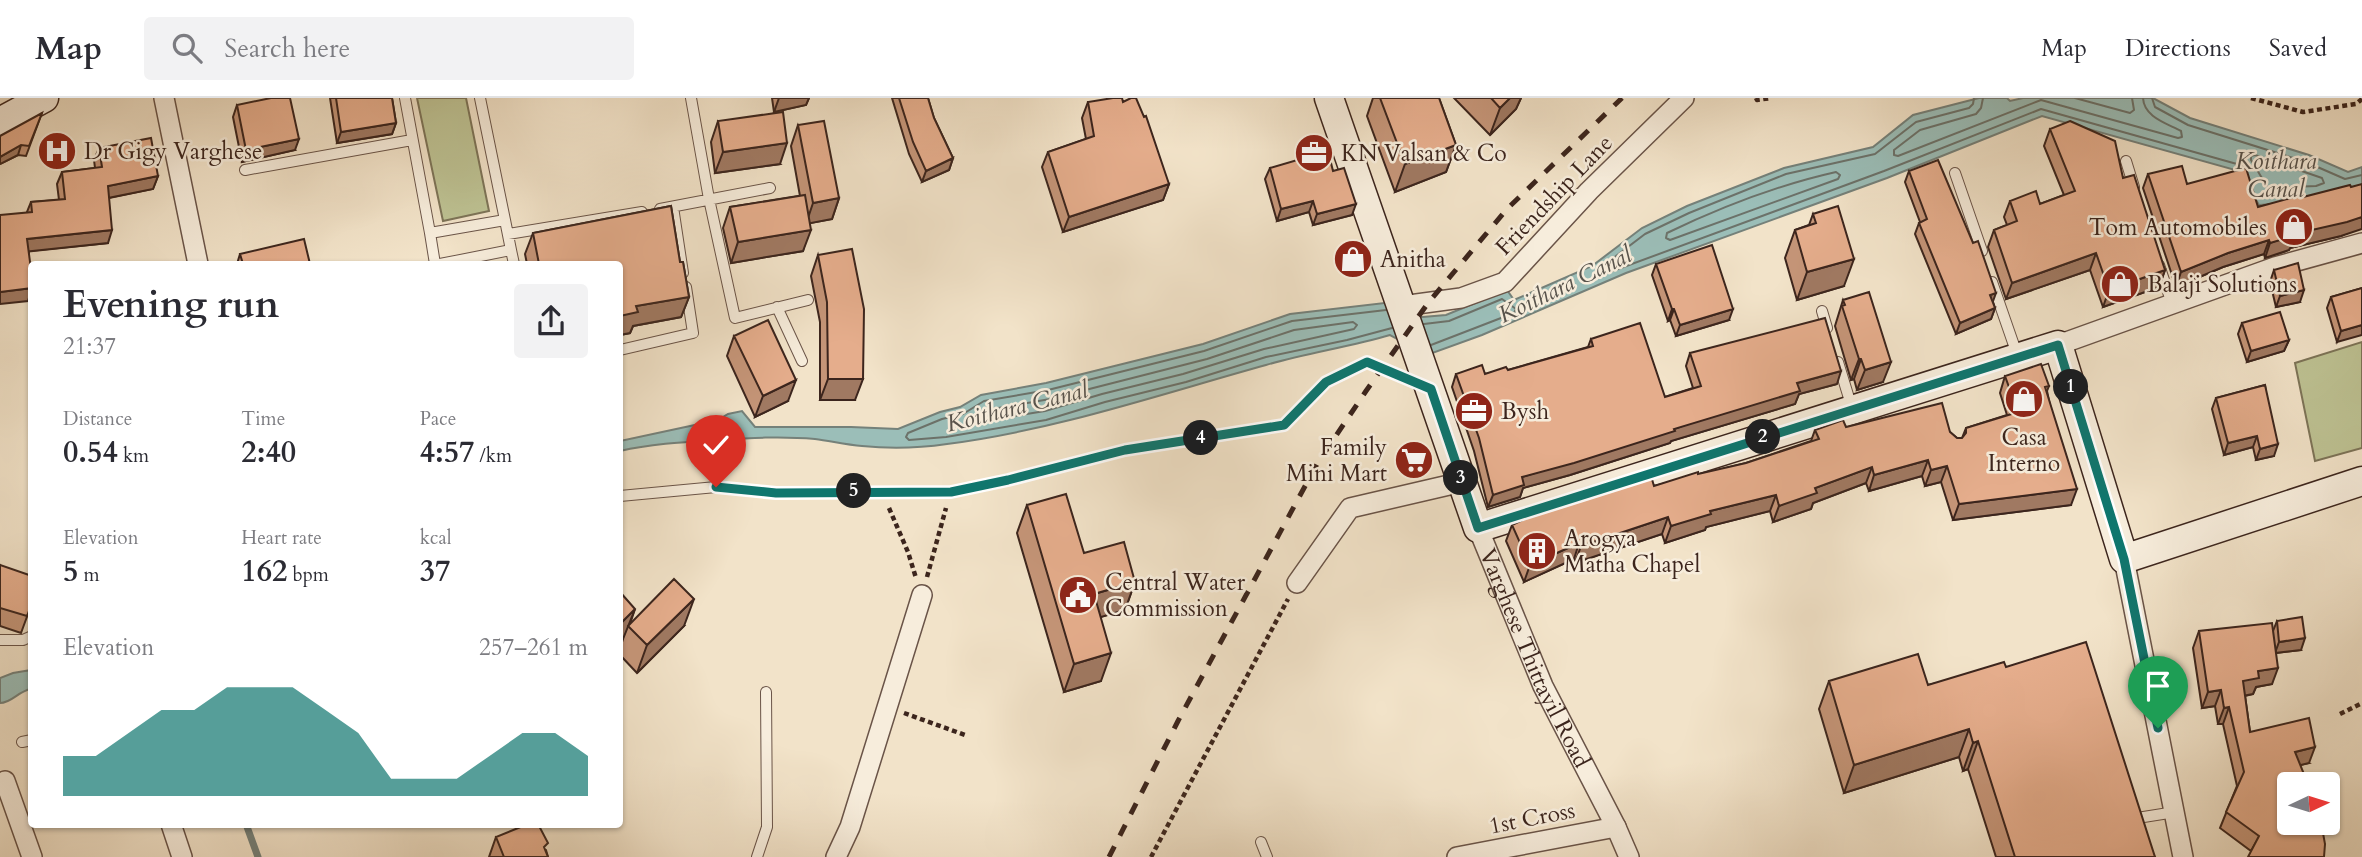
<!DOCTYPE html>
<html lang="en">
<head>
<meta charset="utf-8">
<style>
	body { margin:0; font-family:Cardo,serif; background:#f2f2f3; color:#2b2b33; height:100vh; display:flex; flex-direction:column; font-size:26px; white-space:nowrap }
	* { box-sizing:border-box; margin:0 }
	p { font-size:23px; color:#7c7c81 }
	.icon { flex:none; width:38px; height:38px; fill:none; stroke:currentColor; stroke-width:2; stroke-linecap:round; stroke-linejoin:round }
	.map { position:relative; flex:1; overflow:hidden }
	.details { position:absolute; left:28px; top:163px; width:595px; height:567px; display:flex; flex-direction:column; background:#fff; border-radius:7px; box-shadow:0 2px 5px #0004 }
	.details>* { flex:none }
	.needle { width:46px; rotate:86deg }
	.tools { position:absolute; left:2277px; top:674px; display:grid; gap:14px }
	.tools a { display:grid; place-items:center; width:63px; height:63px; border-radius:7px; background:#fff; box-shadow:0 2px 5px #0004; font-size:35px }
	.pin { position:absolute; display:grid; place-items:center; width:60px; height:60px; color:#fff; margin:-72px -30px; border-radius:50% 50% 50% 0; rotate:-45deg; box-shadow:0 0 7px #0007 }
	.pin .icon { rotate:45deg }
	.km { position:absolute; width:35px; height:35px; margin:-18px; border-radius:50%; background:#222; color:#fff; font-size:19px; line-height:35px; text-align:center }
	.round { display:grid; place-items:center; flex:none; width:74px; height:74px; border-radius:7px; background:#f2f2f3 }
	.summary { display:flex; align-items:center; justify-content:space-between; height:119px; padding:0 35px }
	h1 { font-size:38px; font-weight:600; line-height:52px }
	.metrics { display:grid; grid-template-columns:repeat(3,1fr); gap:10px; height:119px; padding:7px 35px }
	.metrics div { display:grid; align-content:center }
	.metrics b { font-size:30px; font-weight:600 }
	.metrics small { font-size:19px; font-weight:400 }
	.metrics p { font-size:19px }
	.chart { height:196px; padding:14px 35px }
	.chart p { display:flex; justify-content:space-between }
	.chart svg { width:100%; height:126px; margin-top:7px; fill:#0f766e; opacity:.7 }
	header { display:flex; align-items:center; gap:42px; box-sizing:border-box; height:98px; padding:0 35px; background:#fff; border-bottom:2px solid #e1e1e2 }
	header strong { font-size:33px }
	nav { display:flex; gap:38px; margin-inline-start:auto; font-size:24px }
	.search { width:490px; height:63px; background:#f2f2f3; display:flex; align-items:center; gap:18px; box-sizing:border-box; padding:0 24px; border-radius:7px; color:#7c7c81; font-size:26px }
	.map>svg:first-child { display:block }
	.green { fill:#bec394; stroke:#7d7458; stroke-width:2 }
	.water { fill:#9bbeb8; stroke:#75817a; stroke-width:2 }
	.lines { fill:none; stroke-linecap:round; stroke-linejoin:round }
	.shore { stroke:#6c726a; stroke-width:2 }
	.stream { stroke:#75817a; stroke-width:7 }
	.lane-casing { stroke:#6a5448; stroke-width:12 }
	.street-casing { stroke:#6a5448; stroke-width:22 }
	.secondary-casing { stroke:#3c251d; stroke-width:31 }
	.path { stroke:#3c251d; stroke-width:4.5; stroke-dasharray:5 3.5; stroke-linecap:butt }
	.lane { stroke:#f7eddc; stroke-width:10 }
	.street { stroke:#f7eddc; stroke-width:19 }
	.secondary { stroke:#f7eddc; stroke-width:28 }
	.rail { stroke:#3c251d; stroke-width:5; stroke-dasharray:12 12; stroke-linecap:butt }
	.wall { fill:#c59578; stroke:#3c251d; stroke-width:2 }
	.shaded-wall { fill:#a07962; stroke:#3c251d; stroke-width:2 }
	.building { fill:#e5ad8c; stroke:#3c251d; stroke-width:2 }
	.route-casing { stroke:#fff; stroke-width:14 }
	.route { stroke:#0f766e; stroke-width:9 }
	.labels { text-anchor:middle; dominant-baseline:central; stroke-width:5; stroke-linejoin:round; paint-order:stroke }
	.poi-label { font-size:23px; fill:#3c251d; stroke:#f7eddc; text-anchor:start }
	.street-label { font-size:23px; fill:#3c251d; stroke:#f7eddc }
	.water-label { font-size:24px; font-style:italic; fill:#58534c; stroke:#f7eddc }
</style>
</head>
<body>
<header>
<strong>Map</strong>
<div class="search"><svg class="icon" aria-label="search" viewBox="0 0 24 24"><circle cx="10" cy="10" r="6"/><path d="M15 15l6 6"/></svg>Search here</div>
<nav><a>Map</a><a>Directions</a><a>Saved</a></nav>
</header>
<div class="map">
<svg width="2362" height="759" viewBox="0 0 2362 759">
	<rect width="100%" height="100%" fill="#f2e3c9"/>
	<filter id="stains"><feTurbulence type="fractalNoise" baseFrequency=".00286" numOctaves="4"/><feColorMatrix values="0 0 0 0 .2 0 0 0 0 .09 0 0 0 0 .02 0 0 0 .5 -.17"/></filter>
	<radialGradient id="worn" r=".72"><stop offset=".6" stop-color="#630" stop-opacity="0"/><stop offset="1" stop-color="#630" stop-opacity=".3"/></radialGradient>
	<path class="green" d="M417 0H466L489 113 443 123Z
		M2362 244V350L2315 363 2295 265Z"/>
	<path class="water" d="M1979 0H2007L2010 3 2023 0H2153L2190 20 2309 57 2348 74 2362 69V93L2317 103 2259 107 2239 73 2042 18 1887 80 1626 175 1482 237 1427 257 1390 237C1349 249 1307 255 1266 267 1161 296 1056 332 947 346 920 350 890 351 862 348 846 347 831 343 815 341 781 338 748 340 714 342 683 344 650 346 620 353V343L718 322 728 316 742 313 755 329H851L898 331 940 314 960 309 981 297 1046 285 1203 246 1290 216 1393 204 1399 221 1446 217 1507 192 1514 202 1592 168 1642 130 1687 108 1784 70 1873 49 1913 17Z
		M31 572V591C18 593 12 605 0 605V580L13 575Z"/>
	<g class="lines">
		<path class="shore" d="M1974 0 1973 6 1969 10 1916 24 1875 56 1786 76 1689 115 1645 136 1599 171 1598 175 1602 177 1884 73 2041 11 2244 68
			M1983 0 1981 10 1976 16 1920 32 1894 52V57L1898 58 2041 2 2178 40 2182 39 2181 33C2166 25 2144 19 2143 0
			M2075 0 2130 15 2134 12 2132 0
			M2152 0 2155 9 2188 27 2306 64 2345 81 2362 77
			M2255 57 2322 80 2324 85 2316 88 2268 90 2251 62V58Z
			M1836 74 1840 77 1838 81 1670 142 1666 140 1667 135C1721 109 1778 87 1836 74Z
			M1386 212 1292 223 1204 253 1048 292 984 303 963 316 942 321 908 335 906 339 909 342 946 339 1046 322 1105 304 1186 284 1266 259 1347 242 1392 230
			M1353 224 1357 227 1354 231 1264 251 1183 276 1102 296 1045 313 979 324 976 321 977 318 987 312 1050 301 1207 261 1294 232Z
			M1424 226 1449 223 1502 201 1516 211 1514 215 1431 247"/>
		<path class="stream" d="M246 726 258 759"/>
		<g class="lane-casing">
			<path id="lane" d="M405 0 430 135 505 122 480 0
				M691 0 709 101 735 220 808 202
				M2126 63 2134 89
				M245 72 412 42
				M1955 75 1982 153
				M673 109 683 175
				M660 111 770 90
				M430 135 435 166
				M508 136 642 114
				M511 152 514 166
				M440 166 511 152 505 122
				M2159 167 2172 206
				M1992 184 2018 259
				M777 209 802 263
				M1822 213 1827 230
				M620 252 693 235 686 189
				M1838 264 1852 310
				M620 398 716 389 776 395 951 394 1008 382 1125 352 1284 327 1327 284 1367 264 1424 288
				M0 542H23L32 538
				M22 644 32 642
				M2131 721 2175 714
				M1261 744 1267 759
				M757 759 767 729 766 594"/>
		</g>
		<g class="street-casing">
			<g id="street">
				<path d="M164 0 198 166"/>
				<path d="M1402 208 1461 200 1505 184 1589 93 1684 0"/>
				<path d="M2058 247 2275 169 2362 145"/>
				<path id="s1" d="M1478 430 1543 588 1616 729 1629 759"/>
				<path d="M2124 461 2183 759"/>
				<path d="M1297 485 1350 410 1462 384"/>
				<path d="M5 683 32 759"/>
				<path d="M171 726 182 759"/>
				<path d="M836 759 850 729 922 497"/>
				<path d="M1457 759 1616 729"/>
			</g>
		</g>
		<g class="secondary-casing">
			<path id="secondary" d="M1329 0 1478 430 2058 247 2124 461 2362 383
				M0 24 44 0"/>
		</g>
		<path class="path" d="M1756 0 1757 2 1771 0
			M2251 0 2303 14 2356 6 2362 1
			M889 410 908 454 916 480
			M927 479 946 410
			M904 615 965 637
			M2340 616 2362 605
			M1151 759 1288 501"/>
		<use href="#lane" class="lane"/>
		<use href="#street" class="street"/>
		<use href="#secondary" class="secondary"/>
		<path class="rail" d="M1109 759 1178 623 1317 366 1366 293 1428 205 1507 111 1622 0"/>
	</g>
	<path class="wall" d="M330 0H392L396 25 392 36 337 45Z
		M772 0H809L806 7 774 14Z
		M892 0H928L934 20 953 60 949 72 922 84 909 56Z
		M1373 0H1439L1456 47 1446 74 1395 94 1367 18Z
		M1454 0H1521L1516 11 1490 37Z
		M1088 4H1123L1169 86 1163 102 1063 134 1042 69 1048 54 1086 41 1082 20Z
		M237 7 295 52 242 64 233 19Z
		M42 15 26 58 18 57 0 66Z
		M718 23 780 66 715 75 711 44Z
		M798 27 839 100 832 121 810 125 803 153 731 165 723 130 730 109 800 98 791 48Z
		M2050 31 2123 80 2165 172 2159 189 2103 209 2090 172 2006 201 1988 149 1994 132 2007 127 2004 119 2010 103 2040 106 2064 97 2044 48Z
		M99 50 158 78 153 91 109 100 108 145 29 153 28 203 27 114 31 104 59 102 57 86 62 74 95 70 94 62Z
		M1270 70 1333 73 1352 117 1313 127 1309 114 1277 123 1265 81Z
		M1909 73 1993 204 1995 210 1991 221 1956 236 1915 136 1919 125 1920 124 1905 84Z
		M2148 76 2187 86 2258 109 2303 99 2341 138 2290 150 2289 152 2265 160 2264 156 2223 169 2176 189 2143 90Z
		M671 108 680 164H683L689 199 681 219 633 228 630 235 620 237V166H527L525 156 533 135Z
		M1813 116 1844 188 1797 202 1785 160 1795 132 1809 127Z
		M240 156 310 166H237Z
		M818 157 855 302H820V224L811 178Z
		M1656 166 1729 222 1676 238 1670 222 1668 223 1652 177Z
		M2274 172 2300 204 2276 209 2270 184Z
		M2362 190 2337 244 2327 210 2331 199Z
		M1843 202 1883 284 1857 292 1854 281 1851 282 1835 228Z
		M2242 225 2289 242 2284 253 2247 264 2238 236Z
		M734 238 788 303 755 319 727 258Z
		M1591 241 1665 299 1693 290 1686 268 1690 255 1837 286 1799 296 1795 306 1671 343 1670 345 1570 377 1523 390 1520 399 1488 409 1474 353 1452 289 1456 276H1485L1508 272 1588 249Z
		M2005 278 2049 288 2047 293 2071 407 1953 422 1941 384 1925 388 1922 378 1869 393 1866 385 1813 405 1811 411 1773 424 1770 413 1706 429 1705 432 1665 445 1662 436 1575 465 1574 461 1524 484 1506 443 1512 427 1654 388 1746 365 1811 343 1815 332 1846 329 1950 334 1957 340H1962L1966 330 2007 317 2000 295Z
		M2265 287 2274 358 2256 362 2253 349 2224 357 2212 311 2216 300Z
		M1027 407 1084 455 1135 484 1125 512 1100 519 1101 583 1064 594 1017 435Z
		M0 467 32 505 21 535 0 528Z
		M635 511 630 526 684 528 637 575 620 557V551L623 541 620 544Z
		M2277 523 2301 552 2276 555 2272 586 2256 589 2253 596 2245 598 2250 634 2309 665 2300 667 2251 753 2220 730 2237 688 2223 626H2218L2215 608 2202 610 2193 550 2199 533H2273Z
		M2006 569 2155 759H1996L1968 671 1963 673 1959 659 1844 695 1819 611 1829 583 1928 587Z
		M496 739 546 752 548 759H489Z"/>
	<path class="shaded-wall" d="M779 0H809L806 7 774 14Z
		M1510 0H1521L1516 11 1490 37 1500 10Z
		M396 25 392 36 337 45 341 34Z
		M299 41 295 52 242 64 246 52Z
		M787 45 780 66 715 75 723 54Z
		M21 47 18 57 0 66V59Z
		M1456 47 1446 74 1395 94 1405 66Z
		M953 60 949 72 922 84 926 73Z
		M158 78 153 91 103 101 108 88Z
		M1169 86 1163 102 1063 134 1069 119Z
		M839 100 832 121 806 126 813 105Z
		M1313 103 1309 114 1277 123 1281 111Z
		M1356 106 1352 117 1313 127 1317 116Z
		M2362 119V131L2341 138 2290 150 2289 152 2265 160 2270 145 2294 136Z
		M112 132 108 145 23 154 27 141Z
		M811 132 803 153 731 165 738 144Z
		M2269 142 2264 156 2223 169 2176 189 2181 174 2228 155Z
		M2096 155 2090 172 2006 201 2012 185Z
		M1854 161 1844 188 1797 202 1807 174Z
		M2165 172 2159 189 2103 209 2109 192Z
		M32 190 28 203 0 206V194Z
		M2304 192 2300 204 2276 209 2280 198Z
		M1996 195 1992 206 1990 197Z
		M689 199 681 219 633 228 630 235 620 237V218L636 208Z
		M1995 210 1991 221 1956 236 1960 225Z
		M1672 211H1674L1670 222 1668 223Z
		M1733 211 1729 222 1676 238 1680 227Z
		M2362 227V237L2337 244 2341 233Z
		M2289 242 2284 253 2247 264 2251 253Z
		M1859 261H1861L1854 281 1851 282Z
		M1891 264 1883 284 1857 292 1865 272Z
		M1841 273 1837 286 1799 296 1795 306 1671 343 1670 345 1570 377 1523 390 1520 399 1488 409 1493 397 1522 379 1674 331 1797 285Z
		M828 281H863L855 302H820Z
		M796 282 788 303 755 319 763 298Z
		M2257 338 2253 349 2224 357 2228 345Z
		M2278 346 2274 358 2256 362 2260 351Z
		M1928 362 1922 378 1869 393 1874 377Z
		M1947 368 1941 384 1925 388 1931 372Z
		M1872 369 1866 385 1813 405 1811 411 1773 424 1779 408 1815 390Z
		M2077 391 2071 407 1953 422 1959 406Z
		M1776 397 1770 413 1706 429 1705 432 1665 445 1671 428 1710 413Z
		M1668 419 1662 436 1575 465 1581 448Z
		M1579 445 1574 461 1524 484 1530 467Z
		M1135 484 1125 512 1084 524 1094 496Z
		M694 501 684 528 637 575 647 547Z
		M635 511 623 541 620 544V526Z
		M2305 540 2301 552 2275 555 2279 544Z
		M1111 555 1101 583 1064 594 1074 566Z
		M2278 570 2272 586 2256 589 2253 596 2237 599 2243 583 2258 573Z
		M2221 592 2215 608 2202 610 2208 594Z
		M2229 609 2223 626H2218L2224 610Z
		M1969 631 1959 659 1844 695 1854 667Z
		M1978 643 1968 671 1963 673 1973 645Z
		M2315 649 2309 665 2289 670 2295 654Z"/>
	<path class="building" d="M271 0H290L299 41 246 52 237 7Z
		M336 0H392L396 25 341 34Z
		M899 0H928L934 20 953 60 926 73 913 44Z
		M1113 0H1122L1123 4 1131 0H1136L1144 19 1146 18 1169 86 1069 119 1048 54 1094 38 1088 4Z
		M1380 0H1439L1456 47 1405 66Z
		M1491 0H1510L1500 10Z
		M783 14 787 45 723 54 718 23Z
		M42 15 29 48 21 47 0 59V38Z
		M824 23 839 100 813 105 798 27Z
		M2070 23 2115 43 2123 80 2134 77 2165 172 2109 192 2096 155 2012 185 1994 132 2017 123 2010 103 2036 93 2040 106 2075 93 2050 31Z
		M151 40 158 78 108 88 112 132 27 141 32 179V190L0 194V117L32 114 31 104 65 101 62 74 102 69 99 50Z
		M1328 53 1333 73 1344 70 1356 106 1317 116 1313 103 1281 111 1270 70Z
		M1938 62 1973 145 1978 143 1996 195 1990 197 1995 210 1960 225 1919 125 1927 121 1909 73Z
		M2182 68 2187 86 2246 70 2258 109 2302 97 2303 99 2350 87 2351 89 2362 86V119L2347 124 2294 136V138L2270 145 2269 142 2228 155 2181 174 2148 76Z
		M805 97 811 132 738 144 730 109Z
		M671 108 680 164H683L689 199 636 208 638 214 620 218V166H539L533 135Z
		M1838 108 1854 161 1807 174 1795 132 1816 125 1813 116Z
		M304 141 310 166H243L240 156Z
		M1712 147 1733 211 1680 227 1674 211H1672L1656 166Z
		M852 151 864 211 863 281H828L827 204 818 157Z
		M2298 165 2304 192 2280 198 2274 172Z
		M2362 190V227L2341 233 2331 199Z
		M1869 194 1891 264 1865 272 1861 261H1859L1842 208 1845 207 1843 202Z
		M2280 214 2289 242 2251 253 2242 225Z
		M1825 220 1841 273 1797 285 1800 293 1674 331 1675 333 1574 365 1522 379 1524 387 1493 397 1479 340 1456 276 1482 267 1485 276 1506 269 1508 272 1593 248 1591 241 1640 225 1665 299 1701 288 1690 255Z
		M768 222 796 282 763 298 734 238Z
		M2041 266 2049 288 2045 289 2077 391 1959 406 1947 368 1931 372 1928 362 1874 377 1872 369 1815 390 1817 395 1779 408 1776 397 1710 413 1711 416 1671 428 1668 419 1581 448 1579 445 1530 467 1512 427 1544 412 1651 378 1654 388 1698 374V376L1746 365 1819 341 1815 332 1843 322 1846 329 1942 305 1950 334 1957 340H1962L1966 335V330L2018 314 2005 278Z
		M2265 287 2278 346 2260 351 2257 338 2228 345 2216 300Z
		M1066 396 1084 455 1124 444 1135 484 1094 496 1111 555 1074 566 1027 407Z
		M0 467 32 478V505L27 518 0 510Z
		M674 481 694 501 647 547 628 528Z
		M620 494 635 511 620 526Z
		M2302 519 2305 540 2279 544 2277 523Z
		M2272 525 2278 570 2258 573 2259 580 2243 583 2250 634 2309 620 2315 649 2295 654 2308 686H2289V724H2321L2325 746 2324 759H2248L2259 738 2226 714 2244 674 2229 609 2224 610 2221 592 2208 594 2199 533Z
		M2086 544 2155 759H2015L1978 643 1973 645 1969 631 1854 667 1829 583 1918 556 1928 587 2004 564 2006 569Z
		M528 726H538L548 745 544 749 548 759H504L496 739Z"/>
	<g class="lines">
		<g class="route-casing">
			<path id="route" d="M716 389 776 395 951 394 1008 382 1125 352 1284 327 1326 284 1367 264 1431 291 1478 430 2058 247 2124 461 2158 630"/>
		</g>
		<use href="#route" class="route"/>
	</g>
	<defs>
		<g id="hospital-disc" transform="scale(2.0125)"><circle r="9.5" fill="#8f2418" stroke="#f7eddc"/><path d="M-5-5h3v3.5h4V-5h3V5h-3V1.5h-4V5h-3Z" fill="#fff"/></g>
		<g id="office-disc" transform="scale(2.0125)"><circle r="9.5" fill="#8f2418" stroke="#f7eddc"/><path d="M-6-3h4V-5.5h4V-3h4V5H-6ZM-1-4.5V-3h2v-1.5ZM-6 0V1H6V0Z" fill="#fff"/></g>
		<g id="shop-disc" transform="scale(2.0125)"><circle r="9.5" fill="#8f2418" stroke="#f7eddc"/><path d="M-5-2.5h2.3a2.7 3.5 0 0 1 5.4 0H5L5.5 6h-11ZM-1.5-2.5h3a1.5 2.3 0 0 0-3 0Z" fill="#fff"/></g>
		<g id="supermarket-disc" transform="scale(2.0125)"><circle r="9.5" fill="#8f2418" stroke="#f7eddc"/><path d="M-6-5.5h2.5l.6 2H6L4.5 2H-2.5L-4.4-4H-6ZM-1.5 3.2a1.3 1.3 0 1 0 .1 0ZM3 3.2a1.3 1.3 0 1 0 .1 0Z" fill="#fff"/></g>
		<g id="building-disc" transform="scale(2.0125)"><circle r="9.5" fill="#8f2418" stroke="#f7eddc"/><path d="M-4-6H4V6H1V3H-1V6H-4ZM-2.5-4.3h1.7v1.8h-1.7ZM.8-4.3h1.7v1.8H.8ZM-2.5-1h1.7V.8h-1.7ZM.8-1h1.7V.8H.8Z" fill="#fff"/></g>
		<g id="civic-disc" transform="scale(2.0125)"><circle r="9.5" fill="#8f2418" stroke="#f7eddc"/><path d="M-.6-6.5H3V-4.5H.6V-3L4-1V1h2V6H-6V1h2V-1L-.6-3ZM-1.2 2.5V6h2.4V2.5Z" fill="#fff"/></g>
	</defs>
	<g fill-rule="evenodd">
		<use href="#hospital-disc" x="57" y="53"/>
		<use href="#office-disc" x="1314" y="55"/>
		<use href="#shop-disc" x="2294" y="129"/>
		<use href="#shop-disc" x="1353" y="161"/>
		<use href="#shop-disc" x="2120" y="186"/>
		<use href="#shop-disc" x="2024" y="301"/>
		<use href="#office-disc" x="1474" y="313"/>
		<use href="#supermarket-disc" x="1414" y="362"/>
		<use href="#building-disc" x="1537" y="453"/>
		<use href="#civic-disc" x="1078" y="497"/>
	</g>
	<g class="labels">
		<g class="poi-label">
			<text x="84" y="53">Dr Gigy Varghese</text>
			<text x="1341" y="55">KN Valsan &amp; Co</text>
			<text x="2267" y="129" text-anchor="end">Tom Automobiles</text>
			<text x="1380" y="161">Anitha</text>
			<text x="2147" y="186">Balaji Solutions</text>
			<text x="1501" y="313">Bysh</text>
			<text x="2024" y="339" text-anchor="middle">Casa<tspan x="2024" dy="26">Interno</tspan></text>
			<text x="1387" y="349" text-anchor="end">Family<tspan x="1387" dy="26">Mini Mart</tspan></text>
			<text x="1564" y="440">Arogya<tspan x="1564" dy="26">Matha Chapel</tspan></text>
			<text x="1105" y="484">Central Water<tspan x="1105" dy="26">Commission</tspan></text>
		</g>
		<g class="street-label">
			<text transform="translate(1554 97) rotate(-46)">Friendship Lane</text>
			<text stroke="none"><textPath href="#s1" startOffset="142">Varghese Thittayil Road</textPath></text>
			<text transform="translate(1532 720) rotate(-11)">1st Cross</text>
		</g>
		<g class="water-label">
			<text x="2276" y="63">Koithara<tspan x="2276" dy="28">Canal</tspan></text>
			<text transform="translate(1565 187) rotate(-26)">Koithara Canal</text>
			<text transform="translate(1017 309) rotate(-14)">Koithara Canal</text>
		</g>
	</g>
	<rect width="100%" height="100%" filter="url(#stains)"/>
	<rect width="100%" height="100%" fill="url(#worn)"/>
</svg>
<div class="tools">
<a><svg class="needle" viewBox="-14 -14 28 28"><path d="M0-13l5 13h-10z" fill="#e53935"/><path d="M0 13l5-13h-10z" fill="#7c7c81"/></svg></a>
</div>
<div class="pin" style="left:2158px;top:630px;background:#1e9e55"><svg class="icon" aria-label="arrive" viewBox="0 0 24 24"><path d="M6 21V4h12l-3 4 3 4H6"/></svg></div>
<div class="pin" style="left:716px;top:389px;background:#d93025"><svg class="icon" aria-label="check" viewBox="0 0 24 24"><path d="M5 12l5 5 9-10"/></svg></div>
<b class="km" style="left:2071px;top:289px">1</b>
<b class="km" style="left:1763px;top:339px">2</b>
<b class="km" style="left:1461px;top:380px">3</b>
<b class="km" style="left:1201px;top:340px">4</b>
<b class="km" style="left:854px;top:393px">5</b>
<section class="details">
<div class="summary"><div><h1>Evening run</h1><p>21:37</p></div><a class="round"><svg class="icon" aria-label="share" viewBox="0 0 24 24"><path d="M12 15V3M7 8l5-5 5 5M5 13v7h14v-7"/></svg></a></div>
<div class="metrics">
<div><p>Distance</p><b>0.54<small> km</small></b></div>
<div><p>Time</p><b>2:40</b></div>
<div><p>Pace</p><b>4:57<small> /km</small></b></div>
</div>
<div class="metrics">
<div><p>Elevation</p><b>5<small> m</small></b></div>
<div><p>Heart rate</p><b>162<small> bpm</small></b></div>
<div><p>kcal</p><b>37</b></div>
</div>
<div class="chart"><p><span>Elevation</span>257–261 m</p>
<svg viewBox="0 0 160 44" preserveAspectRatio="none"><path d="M0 44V30L10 30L20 22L30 14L40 14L50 6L60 6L70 6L80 14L90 22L100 38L110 38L120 38L130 30L140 22L150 22L160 30V44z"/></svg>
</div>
</section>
</div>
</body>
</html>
